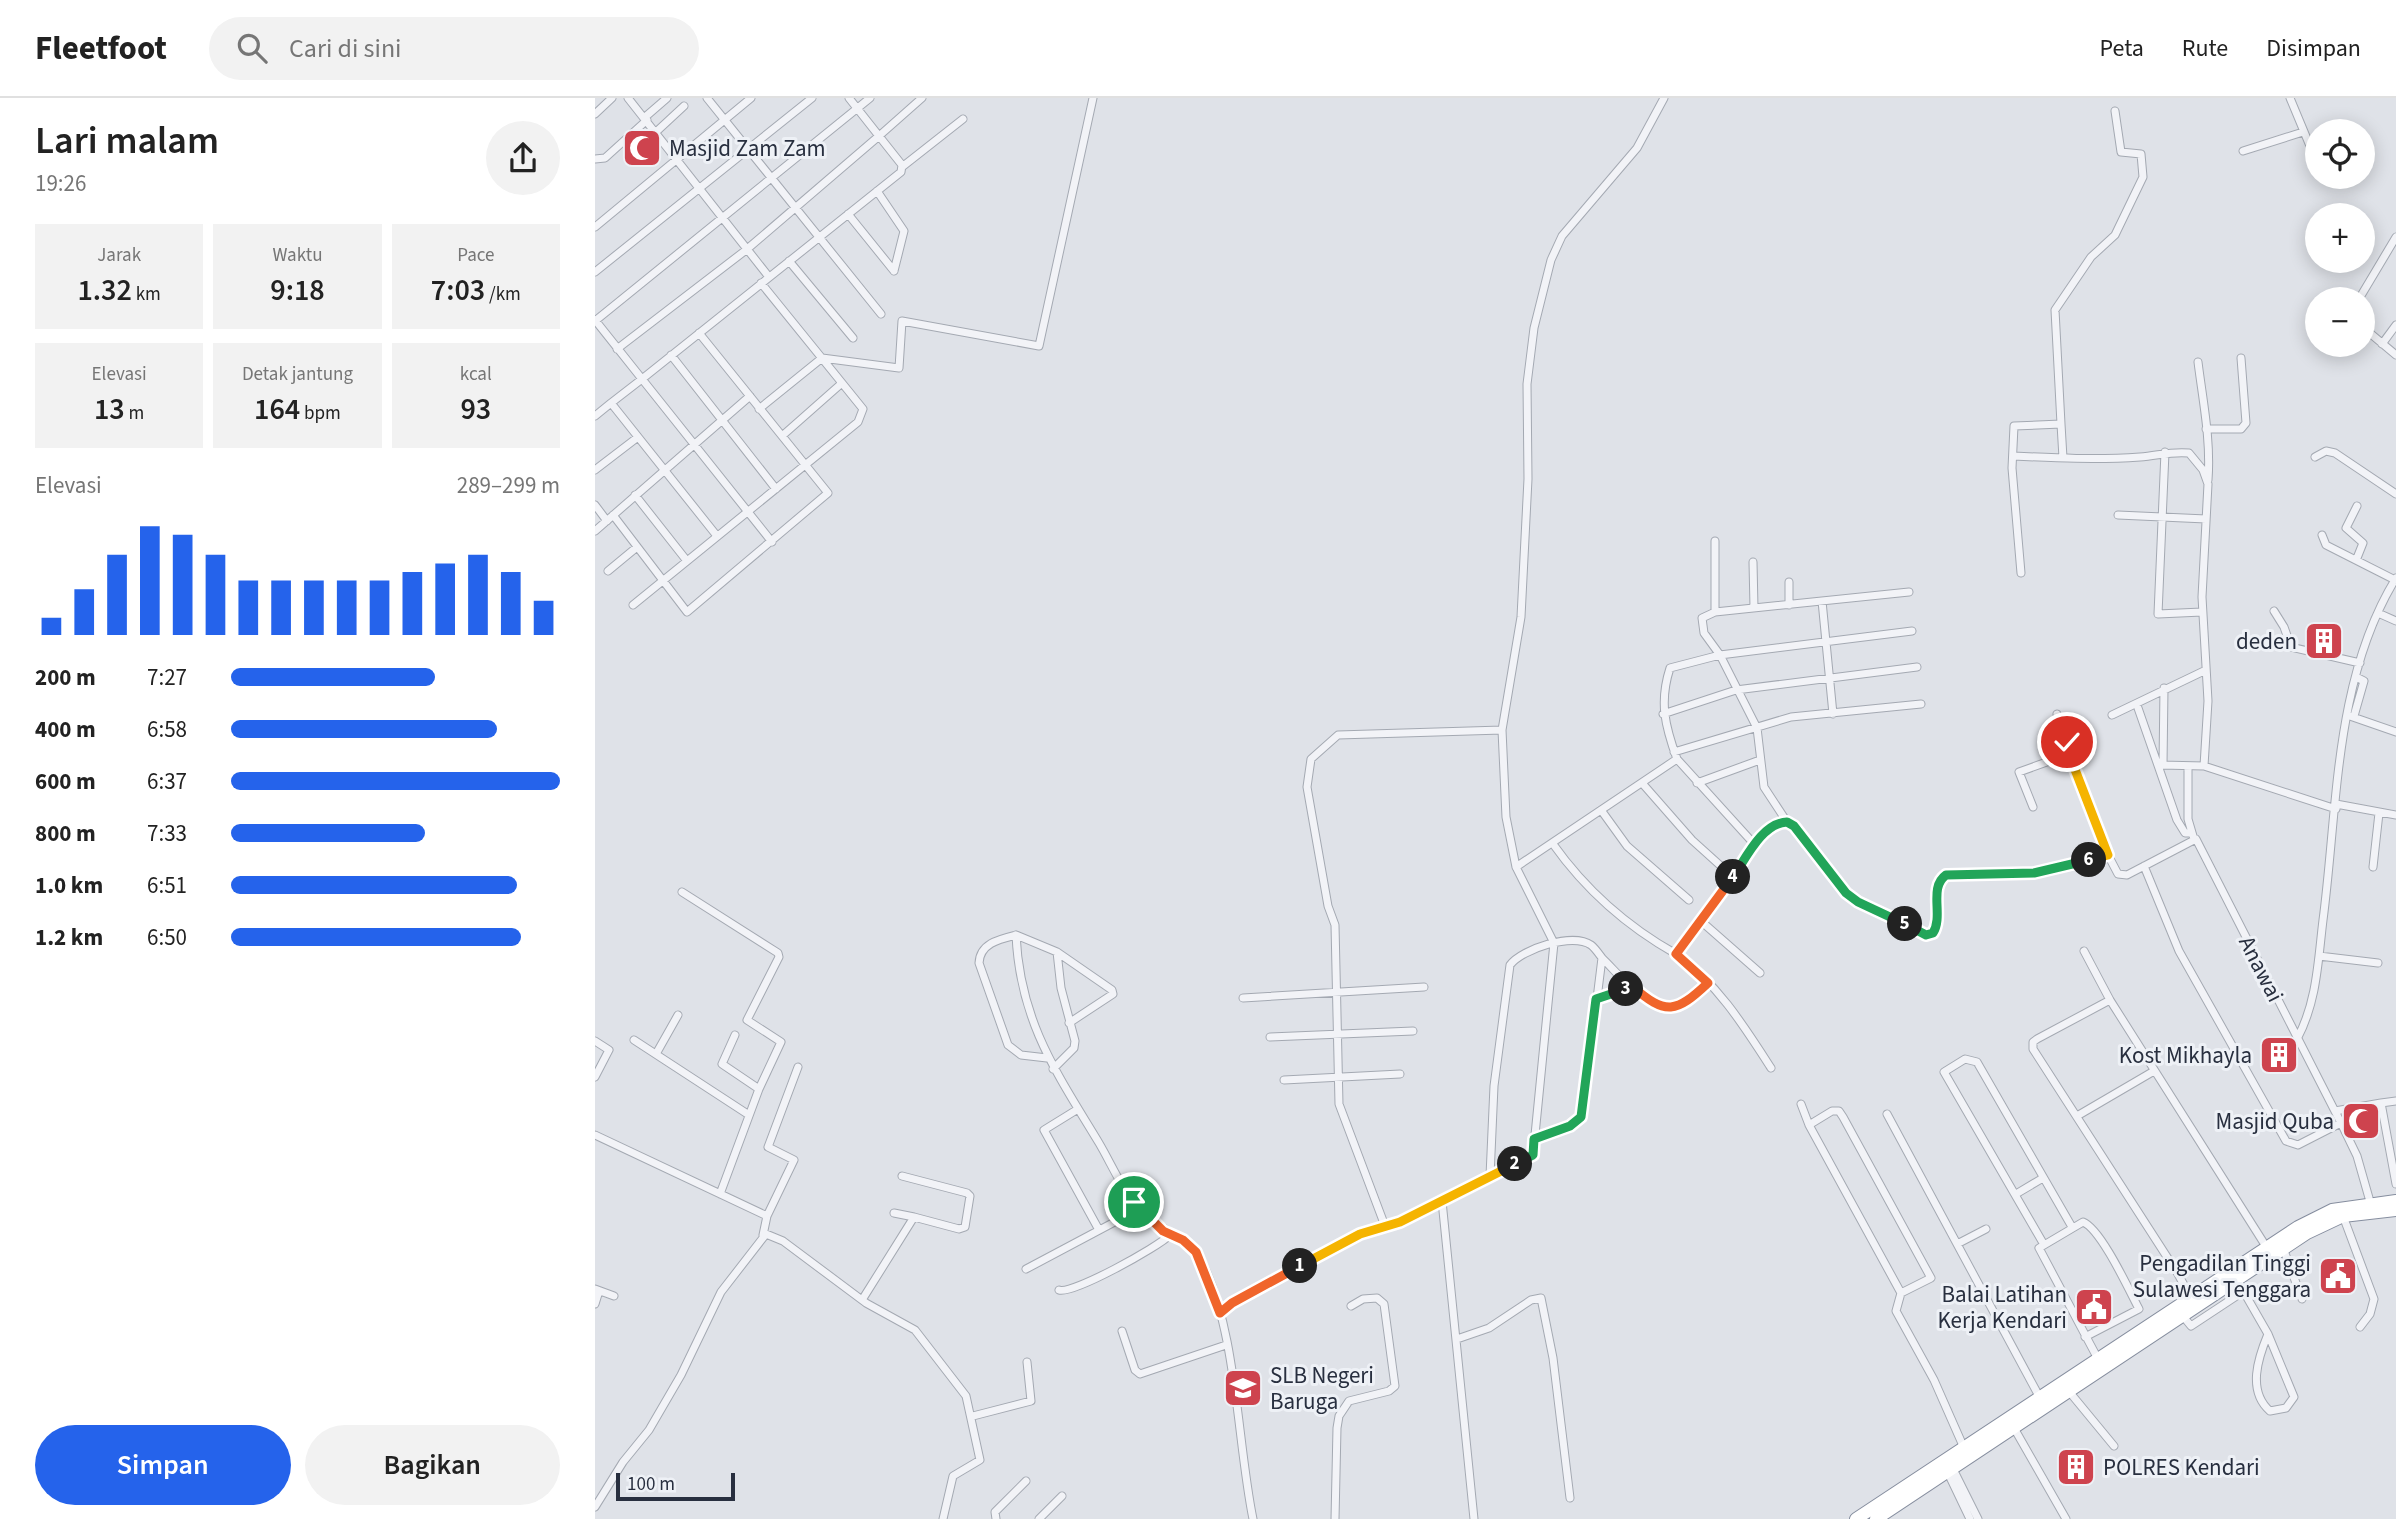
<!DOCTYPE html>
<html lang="id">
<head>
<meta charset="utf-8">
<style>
	body { margin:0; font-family:"Source Sans 3",sans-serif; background:#f2f2f2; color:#222; height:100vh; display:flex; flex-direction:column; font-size:26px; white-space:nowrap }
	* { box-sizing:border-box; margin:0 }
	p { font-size:23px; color:#767676 }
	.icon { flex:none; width:38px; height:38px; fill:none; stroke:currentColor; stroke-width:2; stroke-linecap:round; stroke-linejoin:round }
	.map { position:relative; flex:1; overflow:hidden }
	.sheet { display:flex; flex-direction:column; background:#fff; width:595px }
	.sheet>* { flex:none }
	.tools { position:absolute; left:1710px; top:21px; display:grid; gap:14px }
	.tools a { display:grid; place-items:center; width:70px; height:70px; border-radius:50%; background:#fff; box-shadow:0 4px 18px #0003; font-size:35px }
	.scale { position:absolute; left:21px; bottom:18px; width:119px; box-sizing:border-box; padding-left:7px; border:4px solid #282f3f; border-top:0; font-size:19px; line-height:24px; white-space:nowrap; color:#282f3f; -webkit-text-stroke:5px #eef1f6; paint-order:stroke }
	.pin { position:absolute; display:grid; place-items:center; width:60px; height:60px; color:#fff; margin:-30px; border:4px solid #fff; border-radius:50%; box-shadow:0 2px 7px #0007 }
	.km { position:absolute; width:35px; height:35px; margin:-18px; border-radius:50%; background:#222; color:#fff; font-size:19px; line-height:35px; text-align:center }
	.round { display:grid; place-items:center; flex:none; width:74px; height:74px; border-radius:37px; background:#f2f2f2 }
	.overview { display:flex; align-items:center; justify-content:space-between; height:119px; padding:0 35px }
	h1 { font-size:38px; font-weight:600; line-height:52px }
	.metrics { display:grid; grid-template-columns:repeat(3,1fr); gap:10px; height:119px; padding:7px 35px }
	.metrics div { display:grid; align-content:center; border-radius:0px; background:#f2f2f2; text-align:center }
	.metrics b { font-size:30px; font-weight:600 }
	.metrics small { font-size:19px; font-weight:400 }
	.metrics p { font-size:19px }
	.chart { height:196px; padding:14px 35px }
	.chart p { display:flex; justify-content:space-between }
	.chart svg { width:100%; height:126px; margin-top:7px; stroke:#2563eb; stroke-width:6 }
	.cta { display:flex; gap:14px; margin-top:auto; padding:14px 35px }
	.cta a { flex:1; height:80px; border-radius:42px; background:#2563eb; color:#fff; font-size:28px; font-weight:600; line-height:80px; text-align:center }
	.cta a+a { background:#f2f2f2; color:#222 }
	ul { padding:0 35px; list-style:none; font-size:23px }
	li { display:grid; grid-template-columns:112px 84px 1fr; align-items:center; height:52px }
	li i { height:18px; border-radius:9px; background:#2563eb }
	header { display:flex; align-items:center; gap:42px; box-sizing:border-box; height:98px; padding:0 35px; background:#fff; border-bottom:2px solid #e0e0e0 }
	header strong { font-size:33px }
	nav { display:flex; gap:38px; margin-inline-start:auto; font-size:24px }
	.search { width:490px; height:63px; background:#f2f2f2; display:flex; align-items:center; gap:18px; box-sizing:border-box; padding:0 24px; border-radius:38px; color:#767676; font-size:26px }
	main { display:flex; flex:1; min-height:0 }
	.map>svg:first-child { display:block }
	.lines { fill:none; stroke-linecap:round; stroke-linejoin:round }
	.minor-casing { stroke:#a4a9b2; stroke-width:9 }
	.trunk-casing { stroke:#868e9f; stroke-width:14 }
	.minor { stroke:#f2f3f7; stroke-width:7 }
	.trunk { stroke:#fff; stroke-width:12 }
	.split-1-casing { stroke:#fff; stroke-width:14 }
	.split-2-casing { stroke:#fff; stroke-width:14 }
	.split-3-casing { stroke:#fff; stroke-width:14 }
	.split-4-casing { stroke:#fff; stroke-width:14 }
	.split-5-casing { stroke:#fff; stroke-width:14 }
	.split-6-casing { stroke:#fff; stroke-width:14 }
	.split-7-casing { stroke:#fff; stroke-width:14 }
	.split-1 { stroke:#f0652b; stroke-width:9 }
	.split-2 { stroke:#f5b400; stroke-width:9 }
	.split-3 { stroke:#22a559; stroke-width:9 }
	.split-4 { stroke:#f0652b; stroke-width:9 }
	.split-5 { stroke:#22a559; stroke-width:9 }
	.split-6 { stroke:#22a559; stroke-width:9 }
	.split-7 { stroke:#f5b400; stroke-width:9 }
	.labels { text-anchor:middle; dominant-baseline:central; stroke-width:6; stroke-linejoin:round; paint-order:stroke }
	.poi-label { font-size:23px; fill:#282f3f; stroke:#eef1f6; text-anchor:end }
	.street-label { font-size:23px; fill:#282f3f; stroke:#eef1f6 }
</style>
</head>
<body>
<header>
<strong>Fleetfoot</strong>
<div class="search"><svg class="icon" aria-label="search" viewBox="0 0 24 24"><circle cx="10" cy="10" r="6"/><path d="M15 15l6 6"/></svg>Cari di sini</div>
<nav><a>Peta</a><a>Rute</a><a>Disimpan</a></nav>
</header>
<main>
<section class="sheet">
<div class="overview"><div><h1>Lari malam</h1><p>19:26</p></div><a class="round"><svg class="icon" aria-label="share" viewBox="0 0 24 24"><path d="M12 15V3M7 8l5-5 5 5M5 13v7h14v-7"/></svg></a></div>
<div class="metrics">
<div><p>Jarak</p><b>1.32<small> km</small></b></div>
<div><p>Waktu</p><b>9:18</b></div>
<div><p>Pace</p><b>7:03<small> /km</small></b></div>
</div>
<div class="metrics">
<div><p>Elevasi</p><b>13<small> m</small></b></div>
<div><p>Detak jantung</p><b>164<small> bpm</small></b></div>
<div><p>kcal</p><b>93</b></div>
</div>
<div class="chart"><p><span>Elevasi</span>289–299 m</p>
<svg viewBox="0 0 160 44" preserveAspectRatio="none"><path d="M5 44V38M15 44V28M25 44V16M35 44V6M45 44V9M55 44V16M65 44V25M75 44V25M85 44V25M95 44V25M105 44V25M115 44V22M125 44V19M135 44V16M145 44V22M155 44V32"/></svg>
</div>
<ul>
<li><b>200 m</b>7:27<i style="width:62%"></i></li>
<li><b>400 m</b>6:58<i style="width:81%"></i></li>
<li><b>600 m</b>6:37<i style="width:100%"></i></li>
<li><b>800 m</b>7:33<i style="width:59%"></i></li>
<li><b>1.0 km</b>6:51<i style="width:87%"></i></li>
<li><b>1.2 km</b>6:50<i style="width:88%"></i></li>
</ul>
<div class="cta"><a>Simpan</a><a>Bagikan</a></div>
</section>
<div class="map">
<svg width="1801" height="1421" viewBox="0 0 1801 1421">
	<rect width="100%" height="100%" fill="#dfe2e8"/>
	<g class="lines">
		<g class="minor-casing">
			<path id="minor" d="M33 0 174 179
				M112 0 286 216
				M1069 0 1042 50 967 138 956 162 939 230 932 286 933 381 926 519 907 632 911 719 921 769 1082 661 1160 747
				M1695 0 1715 48
				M0 16 17 0
				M49 20 72 0
				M61 34 89 8
				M1648 53 1708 34
				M0 61 10 60 52 22
				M307 69 368 21
				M282 93 309 133 299 173
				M253 116 299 173
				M0 129 156 0
				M194 163 258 240
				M0 174 217 0
				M166 185 247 285 187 338
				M1764 201 1801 139
				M0 222 47 281 306 74 307 67 284 38 327 0
				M0 223 275 0
				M1768 224 1776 236 1801 257
				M1787 246 1801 227
				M22 251 151 152 284 38 254 0
				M76 257 181 391
				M1603 264C1608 304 1616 342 1613 382
				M164 311 227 260 304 270 307 223 444 248 498 0
				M0 318 16 305
				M1466 326 1468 360
				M1611 331H1646L1651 325 1646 260
				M1570 354 1563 516 1607 514
				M1418 358C1460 360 1502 362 1545 359 1562 358 1576 353 1594 355L1608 372 1613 386 1607 499 1613 603 1609 668 1741 711
				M1720 359 1731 353 1740 355 1801 396
				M0 372 43 339
				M40 397 92 463
				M0 407 12 423
				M18 417 92 514 233 395 104 235
				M1523 417 1611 421
				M0 433 155 298
				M1727 437 1731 447 1800 482
				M122 438 16 305 47 281 177 444
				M1120 443V514
				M1762 460 1768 445 1751 430 1762 408
				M1158 464 1159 510
				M13 473 42 449
				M1426 475 1417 370 1419 328 1466 326 1460 212 1496 159 1520 137 1548 79 1546 56 1526 54 1520 13
				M1227 503 1238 616
				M38 507 263 324 268 311 247 285
				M1194 507V484
				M1679 513 1689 529 1696 549
				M1783 515 1801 523
				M1678 545 1765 565
				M1543 610 1582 722 1590 735H1595
				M1068 616 1141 592 1322 569
				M1462 616 1474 656 1513 757
				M1517 617 1611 572
				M1752 617 1801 634
				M1759 618 1769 583 1761 579
				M1079 654 1196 619 1326 606
				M1082 661C1070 628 1064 604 1075 570L1125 557 1317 533
				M1566 667 1609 668
				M1568 667 1569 590
				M1593 668V721L1598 738
				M1047 685 1097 742 1138 779
				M1102 685 1165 662
				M1741 706 1801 717
				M1438 709 1424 674 1474 656
				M1006 712 1032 748 1094 802
				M1192 724 1169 689 1162 630 1125 557 1109 535 1107 520 1120 514 1314 494
				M958 746C990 791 1033 829 1081 856
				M1549 768 1584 853 1691 1043 1703 1047 1746 1025
				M1778 769 1784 715
				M87 794 183 855 184 859 152 922 186 944 164 991
				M1107 824 1165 875
				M421 837C405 841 385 845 384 865L413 947 426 957 452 960
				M1489 853 1515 902 1672 1150
				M1724 858 1783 865
				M1007 860C1027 879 1061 926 1093 904 1100 899 1107 891 1113 885
				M648 900 829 889
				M1001 901 1037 889
				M1515 902 1442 941 1438 944V951L1583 1176 1596 1200
				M474 925 518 896 517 892 462 854 421 837C425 923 461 974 504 1045 517 1067 528 1094 546 1113 565 1132 594 1140 606 1162 642 1232 642 1343 658 1421
				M675 939 818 933
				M1702 941C1722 904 1723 863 1728 822 1743 708 1739 581 1801 480
				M39 942 154 1017
				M0 943 14 952 0 979
				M61 956 83 917
				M1176 970C1149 928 1122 885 1081 856L1107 824 1160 747 1181 726 1193 725 1199 728 1251 795 1263 804 1331 837 1338 835 1341 830 1342 790 1351 777 1439 775 1513 757 1523 776 1532 777 1601 741 1746 1025 1762 1058 1776 1107
				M458 971 479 950 480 943 466 890 462 854
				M689 982 805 976
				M1801 1003 1786 1005 1801 1086
				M1206 1006 1214 1027
				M483 1011 449 1032 504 1132
				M1740 1013 1786 1005
				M1292 1016 1445 1300
				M1482 1018 1559 973
				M0 1037 172 1118
				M895 1078 899 988 915 867C927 851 978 834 996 847 1000 850 1004 856 1007 860L988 1014 975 1028 939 1041
				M125 1096 164 991 127 966 140 937
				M1421 1096 1448 1080
				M847 1103 879 1421
				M299 1115 319 1119
				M1748 1118 1779 1201 1775 1216 1765 1229
				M790 1128 744 1006 740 827 733 808 712 689 716 661 743 637 907 632
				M168 1137 172 1118 199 1062 173 1049 203 969
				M1364 1145 1391 1131
				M1448 1145 1349 974 1370 961 1382 964 1477 1129
				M1688 1150 1707 1201
				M431 1171 544 1111
				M1642 1182 1673 1236
				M0 1191 19 1198
				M464 1192C477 1197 563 1149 575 1137
				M1306 1195 1214 1027 1237 1013H1244L1248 1019 1336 1180 1306 1195 1301 1213 1339 1282 1369 1350
				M267 1202 319 1119 364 1131 370 1129 375 1098 372 1095 307 1078
				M0 1206 4 1193
				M625 1215 637 1205 765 1136 805 1124 938 1057 959 845 921 769
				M1587 1217 1596 1228 1649 1193
				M527 1233 540 1272 545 1276 631 1247
				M1673 1236 1699 1299 1691 1310 1675 1313C1652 1293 1663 1260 1673 1236Z
				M1490 1239 1544 1211C1534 1192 1506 1131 1488 1124L1444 1150 1503 1261
				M862 1241 894 1230 936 1202 946 1200 958 1260 975 1400
				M1472 1291 1519 1348
				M378 1318 436 1303 432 1264
				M1419 1330 1471 1421
				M1358 1371 1383 1421
				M1353 1375 1375 1421
				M0 1409 28 1364 54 1332 86 1277 126 1194 171 1136 188 1143 271 1205 320 1232 371 1298 385 1362 358 1378 348 1421
				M401 1421 400 1414 431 1383
				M444 1421 467 1398
				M740 1421 742 1330 744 1318 754 1303 794 1293 800 1288 789 1206 782 1200 768 1201 756 1208"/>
		</g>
		<g class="trunk-casing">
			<path id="trunk" d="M1261 1421 1703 1129 1737 1112 1801 1103
				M1281 1421 1712 1135 1748 1118 1801 1112"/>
		</g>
		<use href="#minor" class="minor"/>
		<use href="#trunk" class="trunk"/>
	</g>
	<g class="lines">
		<g class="split-1-casing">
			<path id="split-1" d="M539 1104 568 1133 588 1142 601 1154 625 1215 637 1205 705 1168"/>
		</g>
		<g class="split-2-casing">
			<path id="split-2" d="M705 1168 765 1136 805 1124 920 1066"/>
		</g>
		<g class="split-3-casing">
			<path id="split-3" d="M920 1066 938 1057 939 1041 975 1028 986 1019 1001 901 1031 891"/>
		</g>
		<g class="split-4-casing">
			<path id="split-4" d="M1031 891 1037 888C1071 918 1081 915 1113 885L1081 856 1138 779"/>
		</g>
		<g class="split-5-casing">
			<path id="split-5" d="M1138 779C1151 760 1167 725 1192 724L1199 728 1251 795 1263 804 1310 826"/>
		</g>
		<g class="split-6-casing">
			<path id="split-6" d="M1310 826 1331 837 1338 835C1349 817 1333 790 1351 777L1439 775 1494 762"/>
		</g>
		<g class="split-7-casing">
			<path id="split-7" d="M1472 644 1474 656 1513 757 1494 762"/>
		</g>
		<use href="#split-1" class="split-1"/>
		<use href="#split-2" class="split-2"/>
		<use href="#split-3" class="split-3"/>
		<use href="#split-4" class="split-4"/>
		<use href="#split-5" class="split-5"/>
		<use href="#split-6" class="split-6"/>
		<use href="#split-7" class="split-7"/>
	</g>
	<defs>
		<g id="mosque-square" transform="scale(2.0125)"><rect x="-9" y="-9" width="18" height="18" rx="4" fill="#ce434e" stroke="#eef1f6"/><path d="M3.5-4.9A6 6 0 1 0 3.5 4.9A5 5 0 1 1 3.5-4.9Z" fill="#fff"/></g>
		<g id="building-square" transform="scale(2.0125)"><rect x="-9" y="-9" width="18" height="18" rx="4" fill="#ce434e" stroke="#eef1f6"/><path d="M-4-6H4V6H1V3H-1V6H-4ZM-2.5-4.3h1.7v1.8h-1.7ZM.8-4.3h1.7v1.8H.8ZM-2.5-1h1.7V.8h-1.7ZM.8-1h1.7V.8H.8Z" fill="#fff"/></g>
		<g id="civic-square" transform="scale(2.0125)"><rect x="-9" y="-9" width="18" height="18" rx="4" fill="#ce434e" stroke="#eef1f6"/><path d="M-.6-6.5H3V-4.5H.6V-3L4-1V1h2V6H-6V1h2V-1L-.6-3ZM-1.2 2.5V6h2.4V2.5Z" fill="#fff"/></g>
		<g id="school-square" transform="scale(2.0125)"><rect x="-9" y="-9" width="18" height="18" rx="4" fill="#ce434e" stroke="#eef1f6"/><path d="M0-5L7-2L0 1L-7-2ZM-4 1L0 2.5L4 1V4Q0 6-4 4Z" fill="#fff"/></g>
	</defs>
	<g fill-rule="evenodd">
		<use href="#mosque-square" x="47" y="50"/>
		<use href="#building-square" x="1729" y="543"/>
		<use href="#building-square" x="1684" y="957"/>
		<use href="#mosque-square" x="1766" y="1023"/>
		<use href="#civic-square" x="1743" y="1178"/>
		<use href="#civic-square" x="1499" y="1209"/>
		<use href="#school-square" x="648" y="1290"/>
		<use href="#building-square" x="1481" y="1369"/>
	</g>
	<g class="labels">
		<g class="poi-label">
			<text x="74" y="50" text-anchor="start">Masjid Zam Zam</text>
			<text x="1702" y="543">deden</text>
			<text x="1657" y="957">Kost Mikhayla</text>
			<text x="1739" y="1023">Masjid Quba</text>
			<text x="1716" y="1165">Pengadilan Tinggi<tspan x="1716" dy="26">Sulawesi Tenggara</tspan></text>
			<text x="1472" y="1196">Balai Latihan<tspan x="1472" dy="26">Kerja Kendari</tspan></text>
			<text x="675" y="1277" text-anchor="start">SLB Negeri<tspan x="675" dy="26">Baruga</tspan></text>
			<text x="1508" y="1369" text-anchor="start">POLRES Kendari</text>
		</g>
		<g class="street-label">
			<text transform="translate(1666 871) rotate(63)">Anawai</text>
		</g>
	</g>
</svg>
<div class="tools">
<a><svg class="icon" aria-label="locate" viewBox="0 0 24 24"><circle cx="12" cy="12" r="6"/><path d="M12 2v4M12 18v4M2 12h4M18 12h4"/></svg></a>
<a>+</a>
<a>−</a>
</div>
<div class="scale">100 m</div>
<div class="pin" style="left:539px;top:1104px;background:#1e9e55"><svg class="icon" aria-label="arrive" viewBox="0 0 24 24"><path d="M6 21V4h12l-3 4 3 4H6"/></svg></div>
<div class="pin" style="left:1472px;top:644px;background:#d93025"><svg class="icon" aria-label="check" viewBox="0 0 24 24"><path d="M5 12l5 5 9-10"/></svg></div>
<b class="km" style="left:705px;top:1168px">1</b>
<b class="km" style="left:920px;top:1066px">2</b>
<b class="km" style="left:1031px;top:891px">3</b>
<b class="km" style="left:1138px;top:779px">4</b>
<b class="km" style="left:1310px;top:826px">5</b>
<b class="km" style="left:1494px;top:762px">6</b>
</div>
</main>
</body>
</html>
